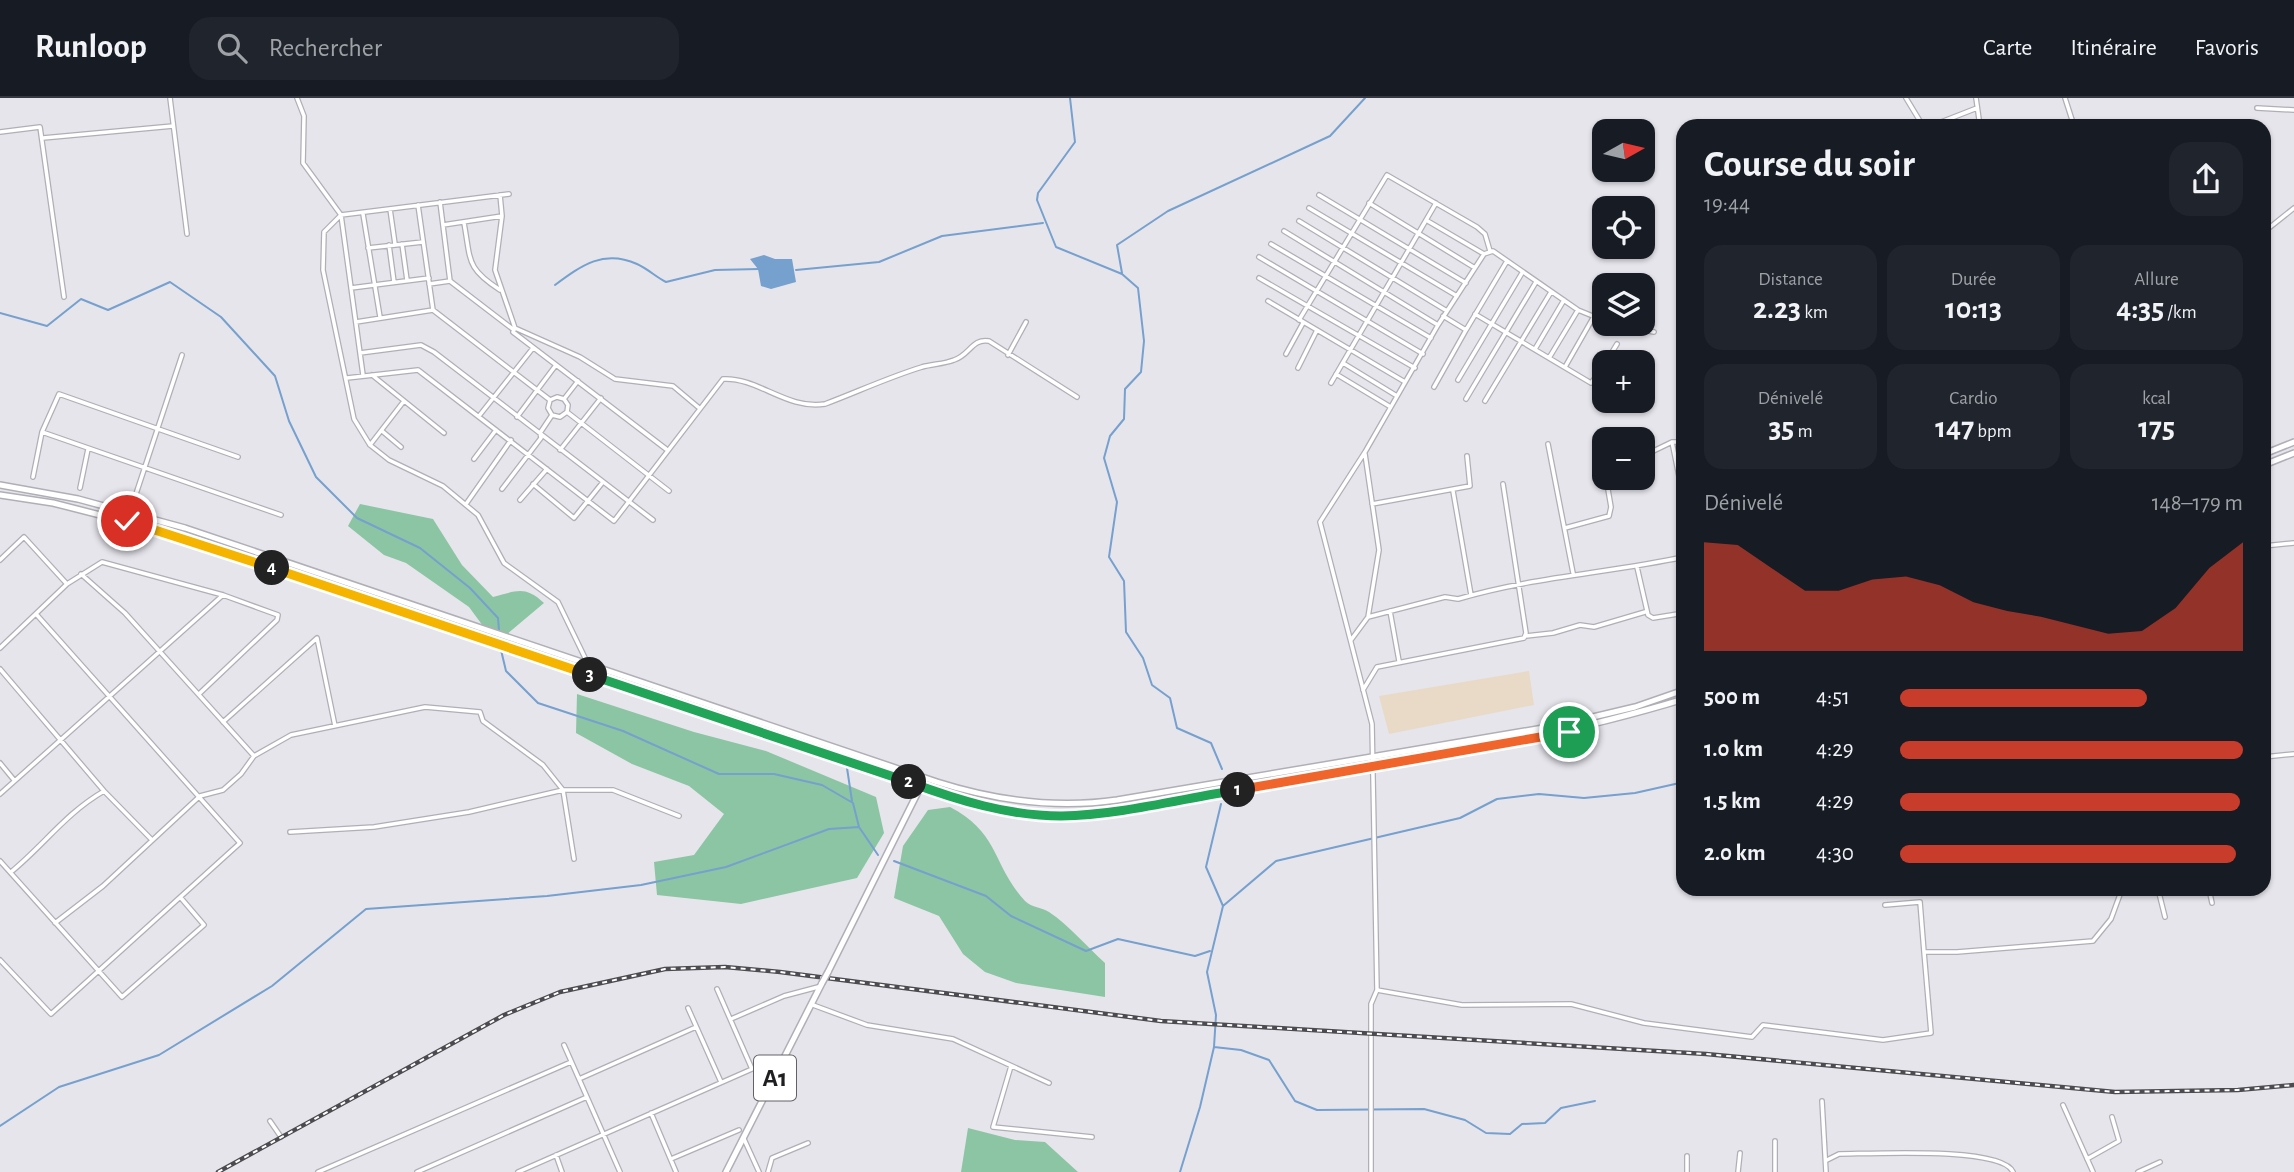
<!DOCTYPE html>
<html lang="fr">
<head>
<meta charset="utf-8">
<style>
	body { margin:0; font-family:"Alegreya Sans",sans-serif; background:#20242c; color:#f1f3f6; height:100vh; display:flex; flex-direction:column; font-size:26px; white-space:nowrap }
	* { box-sizing:border-box; margin:0 }
	p { font-size:23px; color:#9ea1a6 }
	.icon { flex:none; width:38px; height:38px; fill:none; stroke:currentColor; stroke-width:2; stroke-linecap:round; stroke-linejoin:round }
	.map { position:relative; flex:1; overflow:hidden }
	.panel { position:absolute; left:1676px; top:21px; width:595px; height:777px; display:flex; flex-direction:column; background:#171b24; border-radius:21px; box-shadow:0 2px 5px #0004 }
	.panel>* { flex:none }
	.needle { width:46px; rotate:82deg }
	.buttons { position:absolute; left:1592px; top:21px; display:grid; gap:14px }
	.buttons a { display:grid; place-items:center; width:63px; height:63px; border-radius:14px; background:#171b24; box-shadow:0 2px 5px #0004; font-size:35px }
	.pin { position:absolute; display:grid; place-items:center; width:60px; height:60px; color:#fff; margin:-30px; border:4px solid #fff; border-radius:50%; box-shadow:0 2px 7px #0007 }
	.km { position:absolute; width:35px; height:35px; margin:-18px; border-radius:50%; background:#222; color:#fff; font-size:19px; line-height:35px; text-align:center }
	.round { display:grid; place-items:center; flex:none; width:74px; height:74px; border-radius:21px; background:#20242c }
	.overview { display:flex; align-items:center; justify-content:space-between; height:119px; padding:0 28px }
	h1 { font-size:38px; font-weight:700; line-height:52px }
	.figures { display:grid; grid-template-columns:repeat(3,1fr); gap:10px; height:119px; padding:7px 28px }
	.figures div { display:grid; align-content:center; border-radius:18px; background:#20242c; text-align:center }
	.figures b { font-size:30px; font-weight:700 }
	.figures small { font-size:19px; font-weight:400 }
	.figures p { font-size:19px }
	.chart { height:196px; padding:14px 28px }
	.chart p { display:flex; justify-content:space-between }
	.chart svg { width:100%; height:126px; margin-top:7px; fill:#c83c2b; opacity:.7 }
	ul { padding:0 28px; list-style:none; font-size:23px }
	li { display:grid; grid-template-columns:112px 84px 1fr; align-items:center; height:52px }
	li i { height:18px; border-radius:9px; background:#c83c2b }
	header { display:flex; align-items:center; gap:42px; box-sizing:border-box; height:98px; padding:0 35px; background:#171b24; border-bottom:2px solid #363941 }
	header strong { font-size:33px }
	nav { display:flex; gap:38px; margin-inline-start:auto; font-size:24px }
	.search { width:490px; height:63px; background:#20242c; display:flex; align-items:center; gap:18px; box-sizing:border-box; padding:0 24px; border-radius:21px; color:#9ea1a6; font-size:26px }
	.map>svg:first-child { display:block }
	.industrial { fill:#e9dac7 }
	.green { fill:#8cc5a3 }
	.water { fill:#76a0cd }
	.lines { fill:none; stroke-linecap:round; stroke-linejoin:round }
	.stream { stroke:#76a0cd; stroke-width:2 }
	.minor-casing { stroke:#b0afb6; stroke-width:6 }
	.primary-casing { stroke:#b0afb6; stroke-width:8 }
	.minor { stroke:#fff; stroke-width:3.5 }
	.primary { stroke:#fff; stroke-width:5 }
	.rail-casing { stroke:#4c4b4f; stroke-width:4.5 }
	.rail { stroke:#fff; stroke-width:2; stroke-dasharray:5; stroke-linecap:butt }
	.primary-bridge-casing { stroke:#b0afb6; stroke-width:8; stroke-linecap:butt }
	.primary-bridge { stroke:#fff; stroke-width:5 }
	.split-1-casing { stroke:#fff; stroke-width:14 }
	.split-2-casing { stroke:#fff; stroke-width:14 }
	.split-3-casing { stroke:#fff; stroke-width:14 }
	.split-4-casing { stroke:#fff; stroke-width:14 }
	.split-5-casing { stroke:#fff; stroke-width:14 }
	.split-1 { stroke:#f0652b; stroke-width:9 }
	.split-2 { stroke:#22a559; stroke-width:9 }
	.split-3 { stroke:#22a559; stroke-width:9 }
	.split-4 { stroke:#f5b400; stroke-width:9 }
	.split-5 { stroke:#f5b400; stroke-width:9 }
	.labels { text-anchor:middle; dominant-baseline:central; stroke-width:6; stroke-linejoin:round; paint-order:stroke }
	.shield { fill:#fff; stroke:#626264; stroke-width:2 }
	.shield-label { font-size:26px; font-weight:bold; fill:#1f1e21 }
</style>
</head>
<body>
<header>
<strong>Runloop</strong>
<div class="search"><svg class="icon" aria-label="search" viewBox="0 0 24 24"><circle cx="10" cy="10" r="6"/><path d="M15 15l6 6"/></svg>Rechercher</div>
<nav><a>Carte</a><a>Itinéraire</a><a>Favoris</a></nav>
</header>
<div class="map">
<svg width="2294" height="1074" viewBox="0 0 2294 1074">
	<rect width="100%" height="100%" fill="#e6e5ec"/>
	<path class="industrial" d="M1529 573 1534 607 1389 636 1379 598Z"/>
	<path class="green" d="M360 406 433 421 462 467 493 499C516 493 525 487 544 505L506 537 483 528 469 509 406 465 384 457 348 428Z
		M577 596 694 634 766 653 876 699 884 735 857 780 741 806 657 797 654 764 694 757 724 716 689 688 632 666 576 635Z
		M950 709C1000 735 992 767 1025 803 1032 810 1042 809 1049 814 1069 827 1087 849 1105 865V899L1016 885 985 874 963 856 939 818 894 800 903 748 928 712Z
		M968 1030 1015 1042 1045 1044 1078 1074H961Z"/>
	<path class="water" d="M764 157 775 161H792L796 184 771 191 761 188 758 171 750 161Z"/>
	<g class="lines">
		<path class="stream" d="M1070 0 1075 44 1038 95 1037 102 1056 149 1122 176 1138 190 1144 243 1141 274 1125 291 1124 321 1110 338 1104 360 1117 404 1109 459 1124 483 1126 534 1143 560 1152 587 1170 600 1177 630 1211 645 1222 671
			M796 172 879 164 942 138 1043 125
			M1122 175 1117 147 1168 113 1330 38 1365 0
			M555 187C582 167 604 151 637 166 648 171 656 179 666 184L715 172 759 171
			M0 215 47 228 81 201 108 212 170 184 221 219 275 278 289 323 316 379 357 420 420 450 470 490 498 520 499 532
			M501 552 506 573 538 605 623 633 719 676H774L822 687 853 705 859 729 878 757
			M847 670 852 703
			M894 763 986 798 1011 818 1086 853 1118 841 1195 858 1210 853
			M1223 808 1276 763 1460 720 1497 701 1539 696 1584 700 1635 695 1684 684
			M1214 949 1241 952 1269 962 1295 1003 1317 1012 1424 1011 1465 1022 1486 1035 1510 1036 1522 1026 1545 1025 1561 1010 1595 1003
			M0 1028 59 989 159 957 272 888 366 811 547 798 641 787 726 769 829 731 859 729
			M1180 1074 1200 1009 1214 949 1216 917 1207 874 1223 808 1206 769 1221 706"/>
		<g class="minor-casing">
			<path id="minor" d="M170 0 187 136
				M297 0 304 18 303 65 341 117 363 277
				M1906 0 1923 28
				M1976 0 1980 28
				M2065 0 2074 28
				M2257 10 2294 12
				M1931 28 1977 10
				M0 34 40 29 64 199
				M43 40 173 28
				M509 96 341 117 324 134 323 172 354 321 370 347 389 362 443 388 478 417 504 465 558 504 588 566
				M500 97 502 118 495 172 515 230 580 259 615 281 673 288 698 309
				M1319 97 1466 185
				M440 104 450 183 514 232
				M1369 105 1475 170
				M418 107 433 212 550 302
				M1309 110 1457 198
				M390 111 395 146
				M363 116 380 219
				M1426 122 1484 156
				M1299 123 1447 213
				M464 125C471 163 466 170 500 192
				M443 127 502 118
				M1284 133 1438 227
				M2264 134 2294 110
				M402 146 407 182
				M1271 146 1431 240
				M389 147 394 184
				M368 150 423 144
				M1259 159 1423 256
				M1259 180 1415 270
				M429 186 450 183
				M351 190 429 180
				M1268 203 1405 284
				M1475 216 1591 285 1605 267
				M1443 218 1466 232 1507 163
				M1299 222 1387 77 1477 129 1485 136 1490 153
				M356 224 433 212
				M1614 226 1654 234
				M513 234 666 351
				M1535 251 1564 202
				M360 255 421 247 434 254 653 422
				M1286 256 1303 225
				M1008 257 1026 224
				M1549 260 1578 212
				M1606 264 1617 246
				M1343 265 1397 298
				M1565 269 1593 220
				M1298 270 1317 232
				M1336 276 1389 308
				M372 277 444 335
				M347 280 418 272 614 423 723 281C758 279 786 312 825 306 857 294 889 279 922 269 933 266 944 266 954 262 970 257 972 240 989 243L1077 299
				M1458 282 1522 175
				M1331 285 1436 105
				M1434 289 1466 232
				M564 301 578 283
				M1466 301 1536 184
				M1485 303 1551 194
				M567 314 560 319 552 317 548 310 550 302 557 299 564 301 568 307 567 314 669 393
				M479 318 533 250
				M517 319 556 267
				M382 333 401 349
				M42 334 281 417
				M1672 344 1684 403
				M1548 346 1573 475
				M370 347 404 303
				M560 352 601 300
				M1643 358 1672 344H1684
				M474 361 496 332
				M33 379 42 334 59 296 238 359
				M533 386 574 420 603 384
				M80 390 88 351
				M502 391 541 340 540 335 552 317
				M1453 393 1471 497
				M520 402 547 371
				M466 406 511 342
				M1372 406 1470 388 1467 358
				M130 414 182 257
				M1565 430 1609 418 1611 409 1606 380
				M2264 448 2294 445
				M0 462 24 439 66 485
				M1637 469 1648 517 1653 520 1684 515
				M81 476 125 515 254 658
				M1390 513 1399 563
				M1368 519 1445 499 1458 501C1532 479 1608 475 1684 459
				M1526 538 1553 535 1580 527 1594 529 1645 514
				M1351 542 1368 519 1379 452 1365 356
				M0 550 67 486 102 464 223 497 278 517 277 522 199 596
				M0 571 104 693 152 742
				M1363 592 1377 569 1524 540 1526 535 1503 386
				M223 624 317 540 335 628
				M2264 659 2294 656
				M0 665 14 682
				M0 696 223 497
				M290 734 374 729 469 714 563 692H613L679 718
				M0 763 122 899 204 827 181 800
				M11 774C44 747 66 715 104 693
				M2158 791 2165 819
				M2209 791 2212 805
				M2248 791 2249 795
				M1885 807 1920 804 1924 854
				M55 825 103 788 200 698 223 692 241 676 254 658 291 637 425 609 480 614 483 623 543 667 563 692 574 761
				M0 862 51 916 240 745 36 516
				M1377 892 1462 907 1571 906 1644 925 1752 939 1763 927 1883 942 1931 935 1924 854H1957L2093 843 2111 821 2122 791
				M813 907 867 927 953 941 1049 985
				M688 910 721 984
				M731 921 784 898 818 889
				M564 947 620 1074
				M1011 968 993 1029 1092 1039
				M579 981 696 929
				M1822 1003 1826 1074
				M2063 1007 2093 1074
				M651 1015 676 1074
				M270 1023 281 1039
				M744 1041 759 1074
				M556 1057 562 1074
				M1687 1058V1074
				M671 1061 739 1032
				M2087 1061 2119 1043 2112 1019
				M1827 1062 1839 1056C1868 1056 2002 1048 2013 1074
				M318 1074 571 964
				M417 1074 587 999
				M518 1074 752 971 717 891
				M768 1074 772 1060 808 1045
				M1371 1074V906L1377 892 1372 626 1320 424 1365 354 1438 227 1484 156 1493 153 1578 212 1605 223
				M1738 1074 1740 1055
				M1775 1074V1043
				M2138 1074 2160 1064"/>
		</g>
		<g class="primary-casing">
			<path id="primary" d="M2264 356 2294 344
				M2264 367 2294 355
				M0 387 78 401 185 430 937 684C997 703 1055 711 1117 702L1555 628 1635 609 1684 592
				M0 397 53 405 155 431 922 689C964 702 1007 716 1051 717 1118 719 1186 700 1251 690 1396 666 1543 644 1684 601
				M828 874 925 680
				M726 1074 822 885"/>
		</g>
		<use href="#minor" class="minor"/>
		<use href="#primary" class="primary"/>
		<g class="rail-casing">
			<path id="rail" d="M218 1074 504 917 560 894 665 871 725 869 780 874 1161 923 1706 956 2115 994 2238 992 2294 987"/>
		</g>
		<use href="#rail" class="rail"/>
		<g class="primary-bridge-casing">
			<path id="primary-bridge" d="M822 885 828 874"/>
		</g>
		<use href="#primary-bridge" class="primary-bridge"/>
	</g>
	<g class="lines">
		<g class="split-1-casing">
			<path id="split-1" d="M1238 692 1569 634"/>
		</g>
		<g class="split-2-casing">
			<path id="split-2" d="M909 684C957 702 1009 718 1061 718 1120 717 1180 701 1238 692"/>
		</g>
		<g class="split-3-casing">
			<path id="split-3" d="M590 577 909 684"/>
		</g>
		<g class="split-4-casing">
			<path id="split-4" d="M272 470 590 577"/>
		</g>
		<g class="split-5-casing">
			<path id="split-5" d="M127 423 272 470"/>
		</g>
		<use href="#split-1" class="split-1"/>
		<use href="#split-2" class="split-2"/>
		<use href="#split-3" class="split-3"/>
		<use href="#split-4" class="split-4"/>
		<use href="#split-5" class="split-5"/>
	</g>
	<g class="labels">
		<rect class="shield" x="754" y="957.5" width="42" height="45" rx="5"/>
		<g class="shield-label">
			<text x="775" y="980">A1</text>
		</g>
	</g>
</svg>
<div class="buttons">
<a><svg class="needle" viewBox="-14 -14 28 28"><path d="M0-13l5 13h-10z" fill="#e53935"/><path d="M0 13l5-13h-10z" fill="#9ea1a6"/></svg></a>
<a><svg class="icon" aria-label="locate" viewBox="0 0 24 24"><circle cx="12" cy="12" r="6"/><path d="M12 2v4M12 18v4M2 12h4M18 12h4"/></svg></a>
<a><svg class="icon" aria-label="layers" viewBox="0 0 24 24"><path d="M12 4l9 5-9 5-9-5zM3 14l9 5 9-5"/></svg></a>
<a>+</a>
<a>−</a>
</div>
<div class="pin" style="left:1569px;top:634px;background:#1e9e55"><svg class="icon" aria-label="arrive" viewBox="0 0 24 24"><path d="M6 21V4h12l-3 4 3 4H6"/></svg></div>
<div class="pin" style="left:127px;top:423px;background:#d93025"><svg class="icon" aria-label="check" viewBox="0 0 24 24"><path d="M5 12l5 5 9-10"/></svg></div>
<b class="km" style="left:1238px;top:692px">1</b>
<b class="km" style="left:909px;top:684px">2</b>
<b class="km" style="left:590px;top:577px">3</b>
<b class="km" style="left:272px;top:470px">4</b>
<section class="panel">
<div class="overview"><div><h1>Course du soir</h1><p>19:44</p></div><a class="round"><svg class="icon" aria-label="share" viewBox="0 0 24 24"><path d="M12 15V3M7 8l5-5 5 5M5 13v7h14v-7"/></svg></a></div>
<div class="figures">
<div><p>Distance</p><b>2.23<small> km</small></b></div>
<div><p>Durée</p><b>10:13</b></div>
<div><p>Allure</p><b>4:35<small> /km</small></b></div>
</div>
<div class="figures">
<div><p>Dénivelé</p><b>35<small> m</small></b></div>
<div><p>Cardio</p><b>147<small> bpm</small></b></div>
<div><p>kcal</p><b>175</b></div>
</div>
<div class="chart"><p><span>Dénivelé</span>148–179 m</p>
<svg viewBox="0 0 160 44" preserveAspectRatio="none"><path d="M0 44V6L10 7L20 15L30 23L40 23L50 19L60 18L70 21L80 27L90 30L100 32L110 35L120 38L130 37L140 29L150 15L160 6V44z"/></svg>
</div>
<ul>
<li><b>500 m</b>4:51<i style="width:72%"></i></li>
<li><b>1.0 km</b>4:29<i style="width:100%"></i></li>
<li><b>1.5 km</b>4:29<i style="width:99%"></i></li>
<li><b>2.0 km</b>4:30<i style="width:98%"></i></li>
</ul>
</section>
</div>
</body>
</html>
